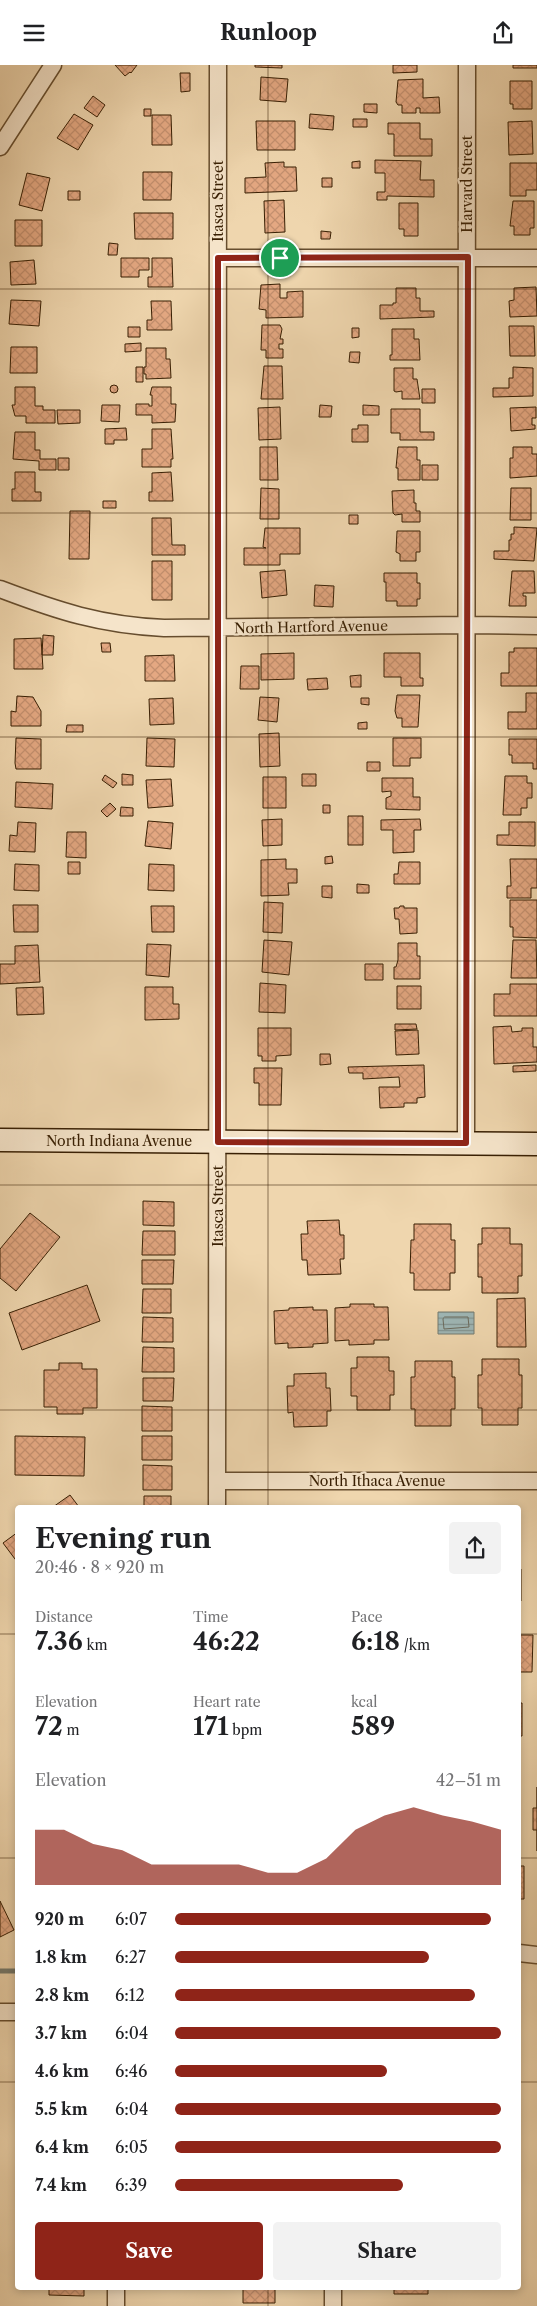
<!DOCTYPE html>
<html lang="en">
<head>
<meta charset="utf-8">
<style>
	body { margin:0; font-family:"Libre Caslon Text",serif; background:#f2f2f2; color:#202124; height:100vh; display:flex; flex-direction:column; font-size:19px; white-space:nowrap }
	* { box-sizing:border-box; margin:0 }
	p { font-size:16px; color:#757577 }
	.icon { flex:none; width:28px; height:28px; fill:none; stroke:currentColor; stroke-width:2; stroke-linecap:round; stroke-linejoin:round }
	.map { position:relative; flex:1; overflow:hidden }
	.sheet { position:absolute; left:15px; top:1440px; width:506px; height:785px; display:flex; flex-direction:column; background:#fff; border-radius:5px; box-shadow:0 2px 8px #0003 }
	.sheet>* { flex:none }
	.pin { position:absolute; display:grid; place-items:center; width:42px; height:42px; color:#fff; margin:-21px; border:2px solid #fff; border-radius:50%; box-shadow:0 1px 5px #0007 }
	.round { display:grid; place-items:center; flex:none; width:52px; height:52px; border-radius:5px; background:#f2f2f2 }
	.summary { display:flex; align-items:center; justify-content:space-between; height:85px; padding:0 20px }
	h1 { font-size:28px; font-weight:800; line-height:38px }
	.metrics { display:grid; grid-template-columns:repeat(3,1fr); gap:8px; height:85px; padding:5px 20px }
	.metrics div { display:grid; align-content:center }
	.metrics b { font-size:25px; font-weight:800 }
	.metrics small { font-size:14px; font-weight:400 }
	.metrics p { font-size:14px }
	.chart { height:140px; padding:10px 20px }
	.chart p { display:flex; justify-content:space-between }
	.chart svg { width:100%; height:90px; margin-top:5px; fill:#8f2418; opacity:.7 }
	.button { display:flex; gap:10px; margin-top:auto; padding:10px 20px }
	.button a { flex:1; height:58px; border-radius:5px; background:#8f2418; color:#fff; font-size:20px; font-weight:800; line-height:58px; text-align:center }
	.button a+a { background:#f2f2f2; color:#202124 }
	ul { padding:0 20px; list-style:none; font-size:16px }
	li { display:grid; grid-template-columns:80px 60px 1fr; align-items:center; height:38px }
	li i { height:12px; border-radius:6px; background:#8f2418 }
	header { display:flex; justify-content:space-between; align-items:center; height:65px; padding:0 20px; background:#fff; font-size:22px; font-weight:800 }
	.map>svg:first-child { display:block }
	.water { fill:url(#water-rules); stroke:#757a6e }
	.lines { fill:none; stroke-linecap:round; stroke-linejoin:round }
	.shore { stroke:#6b6a5c; stroke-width:1 }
	.stream { stroke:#757a6e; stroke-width:5 }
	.building { fill:url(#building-cross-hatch); stroke:#381f03 }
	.street-casing { stroke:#664d2e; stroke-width:19 }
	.secondary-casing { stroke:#381f03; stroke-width:25 }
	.street { stroke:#f5e4ca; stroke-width:16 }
	.secondary { stroke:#f5e4ca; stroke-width:22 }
	.route-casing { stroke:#fff; stroke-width:10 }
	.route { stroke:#8f2418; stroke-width:6 }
	.grid { fill:none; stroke:#381f03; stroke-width:1; stroke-opacity:0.55 }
	.labels { text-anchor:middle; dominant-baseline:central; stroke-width:4.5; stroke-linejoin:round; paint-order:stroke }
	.street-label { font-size:14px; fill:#381f03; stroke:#f5e4ca }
</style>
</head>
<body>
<header><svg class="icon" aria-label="menu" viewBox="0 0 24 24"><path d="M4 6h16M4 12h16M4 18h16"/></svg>Runloop<svg class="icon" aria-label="share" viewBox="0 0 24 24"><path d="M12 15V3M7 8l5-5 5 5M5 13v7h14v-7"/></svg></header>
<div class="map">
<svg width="537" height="2241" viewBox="0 0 537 2241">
	<defs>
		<pattern id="water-rules" width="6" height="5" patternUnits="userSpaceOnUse" patternTransform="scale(1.25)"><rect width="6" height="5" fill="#9eb6b5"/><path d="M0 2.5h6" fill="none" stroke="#829391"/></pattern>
		<pattern id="building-cross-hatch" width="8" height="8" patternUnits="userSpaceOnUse" patternTransform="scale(1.25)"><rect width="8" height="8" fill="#e4a882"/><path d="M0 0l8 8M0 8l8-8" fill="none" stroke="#c4906f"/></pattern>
	</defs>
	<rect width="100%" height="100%" fill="#efd6ae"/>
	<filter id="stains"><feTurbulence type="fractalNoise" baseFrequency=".004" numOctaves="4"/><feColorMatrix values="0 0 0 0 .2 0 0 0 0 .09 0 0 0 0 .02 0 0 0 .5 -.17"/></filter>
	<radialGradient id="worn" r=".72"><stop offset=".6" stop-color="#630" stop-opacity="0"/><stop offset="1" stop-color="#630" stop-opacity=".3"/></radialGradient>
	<path class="water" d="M438 1247H474V1269H438Z"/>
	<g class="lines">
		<path class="shore" d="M445 1252H468L469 1262 444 1264 443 1254Z"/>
		<path class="stream" d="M0 1906H18"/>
	</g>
	<path class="building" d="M115 0H137L131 8 130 7 125 11Z
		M255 0H282V3L255 2Z
		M393 0H417V7L393 8Z
		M513 0H537V3H513Z
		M180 8H190V26L181 27Z
		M261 12 288 14 286 37 260 35Z
		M423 14V33L439 32 440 48H420V43H416V48H402V40H398L396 37 398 15Z
		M510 16H532V44H513V39H510Z
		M93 31 105 40 97 52 84 43Z
		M364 39H377V48L364 47Z
		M144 44H151V51H144Z
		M74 49 93 60 78 85 57 73Z
		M310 49 334 51 333 65 309 63Z
		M152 50H171L172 80H152Z
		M353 54H367V62H353Z
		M256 56H295V85H257Z
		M532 56 533 89 509 90 508 57Z
		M388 58H420V74H432V91H394V69H388Z
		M375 95 421 96 420 115H434V132L387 131V135H377V127H385V108H375Z
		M360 96V103H352V97Z
		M284 97V102H296L297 126 245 128V113L266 112 265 98Z
		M510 98H537V125H526V131H510Z
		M143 107H172L171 135H143Z
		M27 108 50 113 42 146 19 140Z
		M322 113H332V122H322Z
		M68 126H80V135H68Z
		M284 135 285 167 265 168 264 136Z
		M513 136H534V163H530V170H514V161H510Z
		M399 138H418V171H404V164H399Z
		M134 148H173V174H135Z
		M15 155H42V181H15Z
		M321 166 331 167 330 174H321Z
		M109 178 118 179 117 190H108Z
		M121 193H149V205H139V212H121Z
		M152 193H172L173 222H148V212H152Z
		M34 195 36 219 11 220 10 197Z
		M280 219V233H287V227L303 226V252L266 253V245L259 244 261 220Z
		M536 222 537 251 510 252 509 236 514 235V223Z
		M396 223H416V233H420V246H434V252L380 254V240H393V238H396Z
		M11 235 41 236 39 261 9 259Z
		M151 236H171L172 265H147V255H152Z
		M262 260H280L282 264 280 274H283V279H279V284H283V293H266V285H261Z
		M509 261H534L535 291H510Z
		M128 262H140V272H128Z
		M352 263H359V272L352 273Z
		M392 264H414V274H419L420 295H390V290H392Z
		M141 278V286L125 287V279Z
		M11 282H37V308H10Z
		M146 283H166V294H170L171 313 146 314V309H144V302H146Z
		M350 287H360L359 298 349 297Z
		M264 301H282L283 334H261Z
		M136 302H143V317H136Z
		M513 302 533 303V331L493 332V323H509V313H513Z
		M394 303H413V314H417L420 334H402V326L396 327 394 326Z
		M110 324a4 4 0 1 1 8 0a4 4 0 1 1-8 0Z
		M15 322H35V341H43V345H55V358H26V351H15L12 340H15Z
		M152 322H171V339H176L175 357 152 358V350H136V339H149V341H152V330H150Z
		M422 324H435V338H422Z
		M102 340H120L119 357 101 356Z
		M320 340 332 341 331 352H319Z
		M363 340 379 341V350H363Z
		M280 342 281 374 259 375 258 343Z
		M536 342V353H532V360H535V364L511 366 510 343Z
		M391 344H420V367H434V375H400V368H391Z
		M57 345H80V358L58 359Z
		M358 360H368V377H352V364H358Z
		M126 363 127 375H114V379H105V364Z
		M152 364H171L173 394H171V402H142V384H152Z
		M15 367H35V385H40V394H56V405H39V396L13 394Z
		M260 382H277L278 415H260Z
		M398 382H417V395H420V415H398V403H396Z
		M513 382H532V389H537V411L510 413V393H513Z
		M58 393H69V405H58Z
		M422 400H438V415H422Z
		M15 407H35V427H41V436H12V424H15Z
		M171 407 173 436H149V427H152V408Z
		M261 423 279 424V454H260Z
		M511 423H531V455H510Z
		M414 425V438H416V446H420V457H402V449L395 450 393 448 392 426Z
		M103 436H116V443H103Z
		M70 446H90L89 494H69Z
		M349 450H358V459H349Z
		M152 453H171L172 480H185V490H152Z
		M514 462 537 463 534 496 494 494V486H509V475H511V469H514Z
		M265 463H300V489H280V500H244V483H266L263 482Z
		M397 466H420V487H416V496H400V489L396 487Z
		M152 496H172V535H152Z
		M285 505 287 530 262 533 260 507Z
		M512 506H534L535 528H523V531H526V541H509Z
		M384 508H417V518H420V534H417V541H397V536H386V517H384Z
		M315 520 334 521 333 542 314 541Z
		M43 570 54 571 53 590H42Z
		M41 573 43 604H14V574Z
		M101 578H110L111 587H102Z
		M514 583H537V621H501V608H509V587H514Z
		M294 588V614L261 615V589Z
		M384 588H420V613H423V621H401V612H384Z
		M174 590 175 616H145V591Z
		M241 601H259V624H240Z
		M361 610V622H351L350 611Z
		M327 613 328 624 308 625 307 614Z
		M526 628H537V664H508V647H526Z
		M397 630H420L418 662H402V653H397L395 646Z
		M17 631 33 632 41 646V661H11V646L16 647Z
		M260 632 279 633 277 657 258 655Z
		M173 633 174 659 150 660 149 634Z
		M361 633H369V640L361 639Z
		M367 657V664H358V658Z
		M67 660H83V667H66Z
		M279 668 280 701 260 702 259 669Z
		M16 673 41 674V704H16L15 698Z
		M147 673 175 674 174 702 146 701Z
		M393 673H421V693H410V701H393Z
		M509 674H537V704H533V698H512V690H509Z
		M367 697H380V706H367Z
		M122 709 133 710V720H122Z
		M302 709H316V721H302Z
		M105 710 117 718 113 723 102 715Z
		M505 711H527V718H532V733H527V743H521V750H503Z
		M263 712H286V743H263Z
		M382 713H413V732H420V745L386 744V733L391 731V726L382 727Z
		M171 714 173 741 148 743 146 715Z
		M16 717 53 719 52 744 15 742Z
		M110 738 116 744 107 752 101 746Z
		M323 740H330V748H323Z
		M121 742 133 743V751H120Z
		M348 751H363V780H348Z
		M282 754V780L263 781 262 755Z
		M420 754 421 765H414V787L393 788V765H381V755Z
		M148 756 173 758 171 784 145 781Z
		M18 757 36 758 35 787 9 786 10 770 17 771Z
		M509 757H535V781L497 780V770H509Z
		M67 767H86V793L66 792Z
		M332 791 333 798 325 799V792Z
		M286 794V804H297V818H288L289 830 261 831V795Z
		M510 794H537V823H531V833H507V821H511Z
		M68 797H80V809H68Z
		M399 797H420V819H394V809H398Z
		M15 799 39 800V826L14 825Z
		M149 799 174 800V826L148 825Z
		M357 819 369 820V828H357Z
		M322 821H332V833L322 832Z
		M510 835H537V873L513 872V862H510Z
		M264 837 283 838 282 868 263 867Z
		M13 840H38V867H14Z
		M151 841H174V867H152Z
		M400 841H404V843H417V868L400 869 399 854H395L394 843H399Z
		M264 875 292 877 289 910 262 907Z
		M513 875H536L537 913H511Z
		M398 878H417V891H420V914H394V902H396L398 895Z
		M147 879 171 880 169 912 146 910Z
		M38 880 40 917 0 919V899H15V881Z
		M365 899H383V915H365Z
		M260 918 286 920 285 948 259 947Z
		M510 919H537V951H494V929H510Z
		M397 921H421V944H397Z
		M43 922 44 949 17 950 16 923Z
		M145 922H173V939H179V954L145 955Z
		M395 959H416L417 964 395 965Z
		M511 961 512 967 522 966V963H533V982H537V997L494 999 493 962Z
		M258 963H291V990L276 991V996H262V991H258Z
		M418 965 419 989 396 990 395 966Z
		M320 989H330L331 999 320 1000Z
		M424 1000 425 1032 417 1033V1038H404V1042L380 1043 379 1022H400L399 1012 363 1014V1008H349L348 1002Z
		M536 1000V1006L513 1007V1001Z
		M254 1003H282L281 1040H259V1018H254Z
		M143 1136 174 1137V1161L143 1160Z
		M30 1148 60 1172 16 1226 0 1213V1184Z
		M339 1155 340 1170H344V1194H340L341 1209 308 1210 307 1195H302L301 1169H308L307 1156Z
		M414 1159H451V1175H455V1208H450V1225H414V1208H410L411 1175H414Z
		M482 1163H510V1179H522V1211H518V1228H482V1212H478V1179H482Z
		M143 1166H175V1190H142Z
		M142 1195H174L173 1219H142Z
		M87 1220 100 1256 22 1285 9 1248Z
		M143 1224H171V1248H142Z
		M525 1233 526 1282H497V1234Z
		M350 1239H374V1242H388L389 1275H374V1279L349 1280V1275L335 1276V1243L350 1242Z
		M313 1242V1245H327L328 1278 313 1279V1282L288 1283V1278L275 1279 274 1246 289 1245V1243Z
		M143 1252 173 1253V1277H142Z
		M143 1282 174 1283V1307H142Z
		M357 1292H389V1306H394V1330H390V1345H357V1331H351V1303H357Z
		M482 1294H519V1310H522V1343H518V1360H482V1343H478V1310H482Z
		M415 1296H452V1312H455V1344H451V1361H415V1344H411V1312H415Z
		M59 1298H82V1304H97V1343H83V1349H57V1342H44V1305H59Z
		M326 1308V1323H330L331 1346H327V1361L294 1362 293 1347 288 1348 287 1321H294V1309Z
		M143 1313H174L173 1336H143Z
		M142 1341 172 1342V1366H142Z
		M15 1371 85 1372 84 1411 15 1410Z
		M142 1371H172V1395H142Z
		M143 1400 172 1401V1425H143Z
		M70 1430 79 1442H53Z
		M144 1431H171V1442H144Z
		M18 1467V1498L3 1478Z
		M519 1504H521V1536H519Z
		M519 1570H533L532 1607H519Z
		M519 1638H522V1671H519Z
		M537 1722V1786V1765H533V1743H537Z
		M519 1801H524V1834H519Z
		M0 1836 14 1865 0 1872Z
		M84 2222V2231L49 2230V2223H44Z
		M243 2222H275V2238H243Z
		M394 2222H428V2229H394Z"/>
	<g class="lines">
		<g class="street-casing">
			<path id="street" d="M0 82 53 0
				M218 193H537
				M0 524C58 546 100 560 164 563L468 560 537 561
				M466 1078 467 0
				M217 1416H537
				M217 1442 218 0
				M519 1888 537 1890
				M0 1947H18
				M116 2241V2222
				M333 2241V2222"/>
		</g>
		<g class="secondary-casing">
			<path id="secondary" d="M0 1075 537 1079"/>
		</g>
		<use href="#street" class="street"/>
		<use href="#secondary" class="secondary"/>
	</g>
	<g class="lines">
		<g class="route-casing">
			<path id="route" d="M468 192 466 1078 218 1077V193Z"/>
		</g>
		<use href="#route" class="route"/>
	</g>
	<path class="grid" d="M268 0V1442M0 224H537M0 448H537M0 672H537M0 896H537M0 1120H537M0 1345H537M0 1569H18M519 1569H537M0 1793H18M519 1793H537M0 2017H18M519 2017H537M268 2222V2241"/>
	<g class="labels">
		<g class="street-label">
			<text transform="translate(467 119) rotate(-90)">Harvard Street</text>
			<text transform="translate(218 136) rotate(-90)">Itasca Street</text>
			<text transform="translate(311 562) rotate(-1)">North Hartford Avenue</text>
			<text x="119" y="1076">North Indiana Avenue</text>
			<text transform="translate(218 1141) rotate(-90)">Itasca Street</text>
			<text x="377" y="1416">North Ithaca Avenue</text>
		</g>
	</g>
	<rect width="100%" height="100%" filter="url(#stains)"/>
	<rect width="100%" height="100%" fill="url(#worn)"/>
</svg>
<div class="pin" style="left:280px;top:193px;background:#1e9e55"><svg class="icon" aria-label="arrive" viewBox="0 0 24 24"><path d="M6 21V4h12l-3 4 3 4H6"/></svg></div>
<section class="sheet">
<div class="summary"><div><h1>Evening run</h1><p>20:46 · 8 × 920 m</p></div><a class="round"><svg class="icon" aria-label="share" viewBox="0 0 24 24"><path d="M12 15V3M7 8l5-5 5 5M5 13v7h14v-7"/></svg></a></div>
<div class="metrics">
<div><p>Distance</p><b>7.36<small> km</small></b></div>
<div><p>Time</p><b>46:22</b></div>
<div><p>Pace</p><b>6:18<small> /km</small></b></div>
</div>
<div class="metrics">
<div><p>Elevation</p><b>72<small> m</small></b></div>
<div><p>Heart rate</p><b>171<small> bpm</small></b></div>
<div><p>kcal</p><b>589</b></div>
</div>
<div class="chart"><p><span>Elevation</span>42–51 m</p>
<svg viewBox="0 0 160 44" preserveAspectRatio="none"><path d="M0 44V17L10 17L20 24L30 27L40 34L50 34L60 34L70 34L80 38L90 38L100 31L110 17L120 10L130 6L140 10L150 13L160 17V44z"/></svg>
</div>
<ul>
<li><b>920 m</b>6:07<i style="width:97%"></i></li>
<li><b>1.8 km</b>6:27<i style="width:78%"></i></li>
<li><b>2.8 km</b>6:12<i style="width:92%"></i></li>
<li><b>3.7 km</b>6:04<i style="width:100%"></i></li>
<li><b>4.6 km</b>6:46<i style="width:65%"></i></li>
<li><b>5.5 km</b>6:04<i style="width:100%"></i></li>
<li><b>6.4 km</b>6:05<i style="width:100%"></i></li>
<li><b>7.4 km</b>6:39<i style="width:70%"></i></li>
</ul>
<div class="button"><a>Save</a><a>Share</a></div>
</section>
</div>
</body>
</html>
